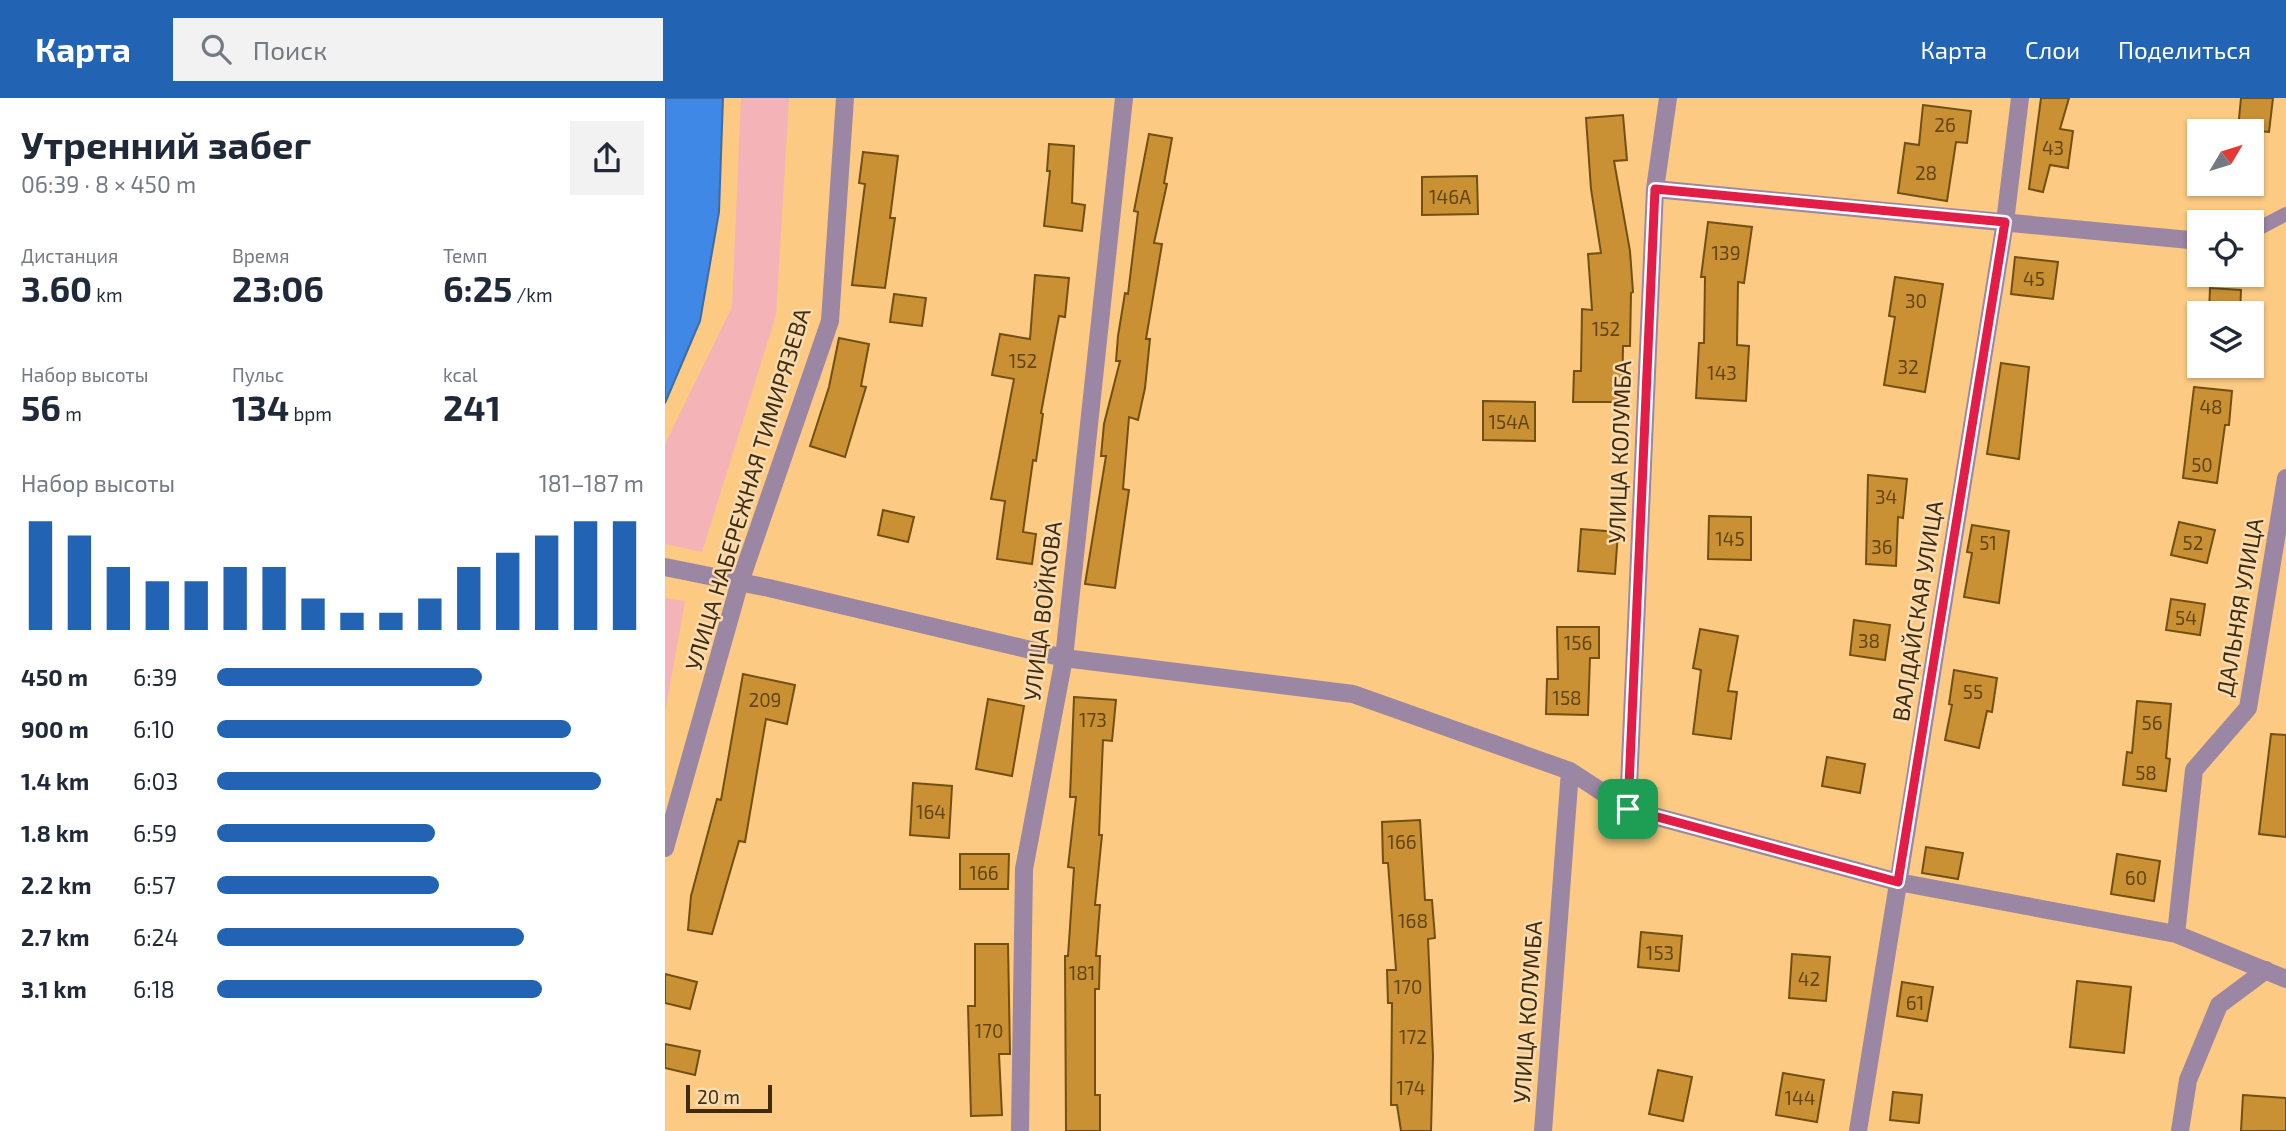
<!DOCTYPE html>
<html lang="ru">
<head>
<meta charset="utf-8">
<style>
	body { margin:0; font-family:"Exo 2",sans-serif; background:#f2f2f3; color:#1f2937; height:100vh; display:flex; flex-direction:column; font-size:26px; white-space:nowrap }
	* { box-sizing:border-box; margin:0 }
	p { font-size:23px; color:#747a83 }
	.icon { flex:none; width:38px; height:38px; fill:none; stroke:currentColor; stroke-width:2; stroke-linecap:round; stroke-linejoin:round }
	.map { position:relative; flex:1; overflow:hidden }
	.details { display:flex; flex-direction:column; background:#fff; width:665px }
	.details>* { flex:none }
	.needle { width:46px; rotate:52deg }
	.controls { position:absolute; left:1522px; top:21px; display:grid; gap:14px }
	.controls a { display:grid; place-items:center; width:77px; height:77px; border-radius:0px; background:#fff; box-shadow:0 2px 5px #0004; font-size:35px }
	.scale { position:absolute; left:21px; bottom:18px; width:86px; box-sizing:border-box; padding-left:7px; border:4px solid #3f2c0d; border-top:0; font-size:19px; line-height:24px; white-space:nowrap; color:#3f2c0d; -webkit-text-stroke:5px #f9dbb2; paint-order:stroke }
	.pin { position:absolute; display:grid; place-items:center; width:60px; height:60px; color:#fff; margin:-30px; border-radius:14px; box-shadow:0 4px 10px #0006 }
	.round { display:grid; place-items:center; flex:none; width:74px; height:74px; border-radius:0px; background:#f2f2f3 }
	.headline { display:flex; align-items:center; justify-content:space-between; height:119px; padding:0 21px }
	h1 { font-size:38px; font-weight:700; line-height:52px }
	.stats { display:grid; grid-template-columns:repeat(3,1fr); gap:10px; height:119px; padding:7px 21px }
	.stats div { display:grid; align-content:center }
	.stats b { font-size:35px; font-weight:700 }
	.stats small { font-size:19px; font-weight:400 }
	.stats p { font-size:19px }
	.chart { height:196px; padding:14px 21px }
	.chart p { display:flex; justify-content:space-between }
	.chart svg { width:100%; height:126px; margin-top:7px; stroke:#2263b4; stroke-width:6 }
	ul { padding:0 21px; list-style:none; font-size:23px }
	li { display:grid; grid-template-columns:112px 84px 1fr; align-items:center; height:52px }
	li i { height:18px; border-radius:9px; background:#2263b4 }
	header { display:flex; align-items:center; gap:42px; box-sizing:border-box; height:98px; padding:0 35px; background:#2263b4; color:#fff }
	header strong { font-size:33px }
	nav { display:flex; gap:38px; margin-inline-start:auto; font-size:24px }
	.search { width:490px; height:63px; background:#f2f2f3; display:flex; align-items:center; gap:18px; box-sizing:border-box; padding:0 24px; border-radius:0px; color:#747a83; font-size:26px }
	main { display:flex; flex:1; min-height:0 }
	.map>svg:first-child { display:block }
	.green { fill:#f4b3b6 }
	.water { fill:#3f88e5; stroke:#3f6ca4; stroke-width:2 }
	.building { fill:#c99133; stroke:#714f15; stroke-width:2 }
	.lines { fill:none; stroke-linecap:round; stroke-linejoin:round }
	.service { stroke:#9b86a3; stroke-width:14 }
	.minor { stroke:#9b86a3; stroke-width:18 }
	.route-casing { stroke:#fff; stroke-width:14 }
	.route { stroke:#e11d48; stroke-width:9 }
	.labels { text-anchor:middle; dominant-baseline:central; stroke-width:5; stroke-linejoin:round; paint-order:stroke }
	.number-label { font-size:19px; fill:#624516 }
	.street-label { font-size:23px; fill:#3f2c0d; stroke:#f9dbb2 }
</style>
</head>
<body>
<header>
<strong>Карта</strong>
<div class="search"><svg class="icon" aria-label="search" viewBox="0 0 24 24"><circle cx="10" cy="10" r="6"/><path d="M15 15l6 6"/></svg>Поиск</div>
<nav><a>Карта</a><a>Слои</a><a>Поделиться</a></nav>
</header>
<main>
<section class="details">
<div class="headline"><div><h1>Утренний забег</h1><p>06:39 · 8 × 450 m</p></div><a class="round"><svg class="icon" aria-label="share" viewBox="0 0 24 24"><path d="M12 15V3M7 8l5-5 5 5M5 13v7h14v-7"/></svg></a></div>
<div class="stats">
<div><p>Дистанция</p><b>3.60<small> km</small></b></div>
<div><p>Время</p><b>23:06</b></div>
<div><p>Темп</p><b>6:25<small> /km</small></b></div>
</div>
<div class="stats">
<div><p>Набор высоты</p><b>56<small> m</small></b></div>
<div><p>Пульс</p><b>134<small> bpm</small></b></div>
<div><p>kcal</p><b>241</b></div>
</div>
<div class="chart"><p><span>Набор высоты</span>181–187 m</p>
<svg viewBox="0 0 160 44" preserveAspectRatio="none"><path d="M5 44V6M15 44V11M25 44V22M35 44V27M45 44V27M55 44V22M65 44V22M75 44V33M85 44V38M95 44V38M105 44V33M115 44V22M125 44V17M135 44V11M145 44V6M155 44V6"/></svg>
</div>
<ul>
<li><b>450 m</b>6:39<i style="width:62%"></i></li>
<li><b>900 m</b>6:10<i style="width:83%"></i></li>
<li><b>1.4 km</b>6:03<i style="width:90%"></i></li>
<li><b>1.8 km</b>6:59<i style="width:51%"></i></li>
<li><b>2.2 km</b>6:57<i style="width:52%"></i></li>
<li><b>2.7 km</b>6:24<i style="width:72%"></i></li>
<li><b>3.1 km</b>6:18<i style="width:76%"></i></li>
</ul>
</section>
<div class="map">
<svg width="1621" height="1033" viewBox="0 0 1621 1033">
	<rect width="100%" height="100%" fill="#fcca82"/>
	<path class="green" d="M76 0H124L111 217 37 454 0 446V346L67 209Z
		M0 500 20 503 0 615Z"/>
	<path class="water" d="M0 0H58L54 114 35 223 0 305Z"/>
	<path class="building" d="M1376 0H1404L1395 31 1408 33 1403 70 1385 67 1378 94 1364 91Z
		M1576 0H1608L1604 34 1573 31Z
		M1258 7 1306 13 1302 45 1291 44 1282 103 1233 95 1240 45 1254 47Z
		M958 17 962 62 949 63 965 153 968 194 966 195 965 248H958L957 304H908L909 273H916L917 211 927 212 923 156 936 155 926 91 921 20Z
		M484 36 507 40 499 85 502 86 489 145 497 146 481 241H485L480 290 473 322 464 319 458 391 464 392 450 490 420 486 441 358H436L439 326 455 263H451L453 238 460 195 463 196 473 114 469 113Z
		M384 46 409 48 407 105 420 107 417 133 379 128 385 73H382Z
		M198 54 233 58 225 120H230L220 190 187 187 200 86 194 85Z
		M812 78 813 116 757 117V79Z
		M1043 124 1087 129 1079 185 1073 184 1072 247 1084 248 1081 303 1031 300 1034 245H1039L1040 179H1036Z
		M1350 159 1393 164 1388 201 1346 196Z
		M370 177 404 180 400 219 394 218 376 315 378 316 371 363 368 362 358 434 371 436 367 466 332 461 340 403 326 401 349 281 327 277 335 236 365 241Z
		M1230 179 1278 186 1260 294 1219 287 1230 219 1224 218Z
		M1545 190 1576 192 1575 215H1544Z
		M229 196 261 200 257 228 225 224Z
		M174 240 204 246 196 288 201 289 180 359 145 348 164 289Z
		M1336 265 1364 269 1354 361 1322 356Z
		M1529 289 1567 293 1564 327H1560L1552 385 1518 380Z
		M818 303 870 304V343L818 342Z
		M1203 377 1242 381 1238 420 1233 419 1231 468 1201 466Z
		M218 412 249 419 243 444 213 437Z
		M1044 418 1086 419V462L1043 461Z
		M1514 424 1550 432 1542 465 1506 457Z
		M1307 427 1344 433 1334 505 1299 499 1307 455 1302 454Z
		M916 431 953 434 950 476 913 473Z
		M1506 501 1540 506 1535 537 1501 532Z
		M1189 522 1225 527 1220 562 1185 557Z
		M892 529H934V560H925L923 617 881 616 882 581H893Z
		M1035 531 1073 538 1063 593 1072 594 1066 641 1028 636 1036 572 1028 570Z
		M1289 572 1332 580 1327 614 1322 613 1314 650 1280 642 1287 607 1284 606Z
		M78 576 130 587 122 626 101 621 80 744 74 743 47 836 23 832 26 798 52 701 56 702Z
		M409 599 451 602 447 643 438 642 434 737H437L430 807H435L431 858H435L434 891H430V997H435V1033H401L400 858H403L409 770 403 769 411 699H405Z
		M323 601 359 608 347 678 311 671Z
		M1472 603 1506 606 1501 660 1505 661 1501 693 1458 687 1462 654 1467 655Z
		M1606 636 1621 637V739L1594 736Z
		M1162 659 1200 666 1195 695 1157 688Z
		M248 685 287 688 284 740 245 737Z
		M755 722 760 802H767L770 840 763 841 768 958 766 1033H736L732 1007H726L727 905H723L722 872H731L723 765H718L717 724Z
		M1261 749 1298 755 1293 781 1257 775Z
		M295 756H344L343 791H295Z
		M1452 756 1495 763 1489 803 1446 796Z
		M976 834 1017 838 1014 873 973 869Z
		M310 846H343L345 956H334L337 1017 306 1018 303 908H310Z
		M1127 856 1165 859 1161 903 1124 900Z
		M0 876 32 884 25 911 0 905Z
		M1412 883 1466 889 1459 955 1405 949Z
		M1237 884 1268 889 1262 923 1232 918Z
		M0 946 35 953 30 977 0 970Z
		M993 972 1027 979 1018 1023 984 1016Z
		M1118 975 1159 982 1152 1024 1111 1017Z
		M1228 994 1257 997 1254 1025 1225 1022Z
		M1578 997 1621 1000V1033H1576Z"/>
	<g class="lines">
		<path class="service" d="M1587 134 1621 116"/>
		<path class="minor" d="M990 91 1535 143
			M0 469 104 490 399 560 688 596 905 673 963 711 1233 784 1511 836 1621 881
			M963 711 990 91 1003 0
			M0 750 74 487 165 223 180 0
			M1511 836 1529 672 1583 610 1621 380
			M355 1033 359 771 399 560 459 0
			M878 1033 905 673
			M1193 1033 1340 124 1355 0
			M1515 1033 1523 982 1554 907 1601 872"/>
	</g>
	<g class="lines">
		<g class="route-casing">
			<path id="route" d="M990 91 1340 124 1233 784 963 711Z"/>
		</g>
		<use href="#route" class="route"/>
	</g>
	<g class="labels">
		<g class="number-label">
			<text x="1280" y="26">26</text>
			<text x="1388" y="49">43</text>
			<text x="1261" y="74">28</text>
			<text x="785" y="98">146А</text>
			<text x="1061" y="154">139</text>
			<text x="1369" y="180">45</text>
			<text x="1251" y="202">30</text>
			<text x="941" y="230">152</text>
			<text x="358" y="262">152</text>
			<text x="1243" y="268">32</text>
			<text x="1057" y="274">143</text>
			<text x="1546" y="308">48</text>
			<text x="844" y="323">154А</text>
			<text x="1537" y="366">50</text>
			<text x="1221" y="398">34</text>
			<text x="1065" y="440">145</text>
			<text x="1323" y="444">51</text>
			<text x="1528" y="444">52</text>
			<text x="1217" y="448">36</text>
			<text x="1521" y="519">54</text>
			<text x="1204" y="542">38</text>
			<text x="913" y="544">156</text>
			<text x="1308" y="593">55</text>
			<text x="902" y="599">158</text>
			<text x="100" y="601">209</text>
			<text x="428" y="621">173</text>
			<text x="1487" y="624">56</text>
			<text x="1481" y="674">58</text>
			<text x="266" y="713">164</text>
			<text x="737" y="743">166</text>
			<text x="319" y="774">166</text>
			<text x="1471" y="779">60</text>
			<text x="748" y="822">168</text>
			<text x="995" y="854">153</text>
			<text x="417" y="874">181</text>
			<text x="1144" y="880">42</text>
			<text x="743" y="888">170</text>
			<text x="1250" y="904">61</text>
			<text x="324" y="932">170</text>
			<text x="748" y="938">172</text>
			<text x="746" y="989">174</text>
			<text x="1135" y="999">144</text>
		</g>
		<g class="street-label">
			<text transform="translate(954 354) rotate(-88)">УЛИЦА КОЛУМБА</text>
			<text transform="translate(82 391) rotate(-73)">УЛИЦА НАБЕРЕЖНАЯ ТИМИРЯЗЕВА</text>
			<text transform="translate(1574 509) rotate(-80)">ДАЛЬНЯЯ УЛИЦА</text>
			<text transform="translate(377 513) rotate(-83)">УЛИЦА ВОЙКОВА</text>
			<text transform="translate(1252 513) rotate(-81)">ВАЛДАЙСКАЯ УЛИЦА</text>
			<text transform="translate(862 914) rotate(-86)">УЛИЦА КОЛУМБА</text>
		</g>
	</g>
</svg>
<div class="controls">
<a><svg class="needle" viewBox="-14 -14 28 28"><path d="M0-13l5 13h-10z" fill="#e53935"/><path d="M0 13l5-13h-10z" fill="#747a83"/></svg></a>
<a><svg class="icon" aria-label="locate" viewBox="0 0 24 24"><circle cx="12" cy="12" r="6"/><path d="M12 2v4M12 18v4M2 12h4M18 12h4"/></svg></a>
<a><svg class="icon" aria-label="layers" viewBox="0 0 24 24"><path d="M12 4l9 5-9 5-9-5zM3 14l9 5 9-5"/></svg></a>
</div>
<div class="scale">20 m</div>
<div class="pin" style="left:963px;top:711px;background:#1e9e55"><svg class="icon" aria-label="arrive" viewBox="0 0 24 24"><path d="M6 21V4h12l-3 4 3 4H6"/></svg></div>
</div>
</main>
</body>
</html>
